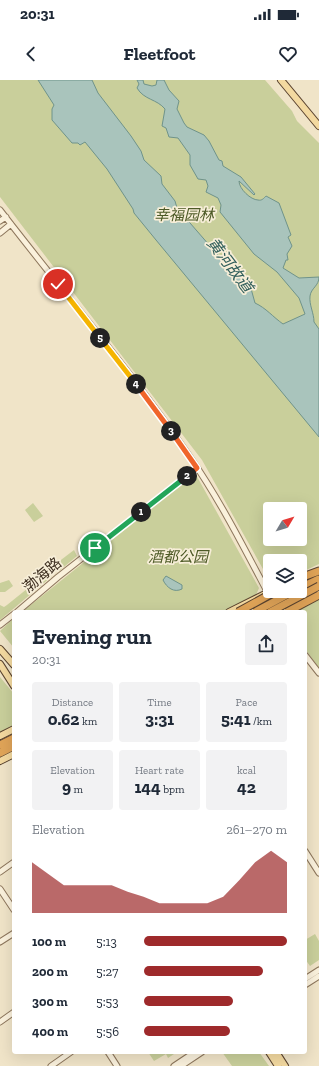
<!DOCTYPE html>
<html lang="en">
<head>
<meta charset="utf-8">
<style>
	body { margin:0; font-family:"Zilla Slab","Noto Sans SC",serif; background:#f2f2f3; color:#1f2937; height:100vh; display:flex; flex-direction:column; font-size:15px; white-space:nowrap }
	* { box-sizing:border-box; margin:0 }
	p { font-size:13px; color:#747a83 }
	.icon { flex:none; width:22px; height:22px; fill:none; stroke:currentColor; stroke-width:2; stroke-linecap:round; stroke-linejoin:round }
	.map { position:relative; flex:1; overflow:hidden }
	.side { position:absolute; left:12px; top:530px; width:295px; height:444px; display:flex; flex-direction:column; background:#fff; border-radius:4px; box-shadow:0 4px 16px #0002 }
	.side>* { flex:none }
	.needle { width:26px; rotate:52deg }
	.buttons { position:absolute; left:263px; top:422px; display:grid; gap:8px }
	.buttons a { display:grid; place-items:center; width:44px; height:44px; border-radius:4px; background:#fff; box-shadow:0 4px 16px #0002; font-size:20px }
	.pin { position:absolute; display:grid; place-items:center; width:34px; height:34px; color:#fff; margin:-17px; border:2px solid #fff; border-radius:50%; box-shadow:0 1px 4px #0007 }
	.km { position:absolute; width:20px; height:20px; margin:-10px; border-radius:50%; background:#222; color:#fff; font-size:11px; line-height:20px; text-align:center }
	.round { display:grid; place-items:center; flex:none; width:42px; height:42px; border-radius:4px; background:#f2f2f3 }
	.headline { display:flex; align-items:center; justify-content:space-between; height:68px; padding:0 20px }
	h1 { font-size:22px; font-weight:800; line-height:30px }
	.stats { display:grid; grid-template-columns:repeat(3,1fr); gap:6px; height:68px; padding:4px 20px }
	.stats div { display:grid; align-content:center; border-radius:4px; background:#f2f2f3; text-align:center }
	.stats b { font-size:17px; font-weight:800 }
	.stats small { font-size:11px; font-weight:400 }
	.stats p { font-size:11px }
	.chart { height:112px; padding:8px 20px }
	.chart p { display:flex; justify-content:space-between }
	.chart svg { width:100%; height:72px; margin-top:4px; fill:#9e2a2b; opacity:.7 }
	ul { padding:0 20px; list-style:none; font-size:13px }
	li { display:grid; grid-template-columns:64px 48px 1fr; align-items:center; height:30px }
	li i { height:10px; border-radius:5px; background:#9e2a2b }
	.status { display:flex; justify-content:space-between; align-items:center; height:28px; padding:0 20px; background:#fff; direction:ltr }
	.status svg { height:11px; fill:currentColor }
	header { display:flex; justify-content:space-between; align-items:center; height:52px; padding:0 20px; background:#fff; font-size:18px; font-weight:800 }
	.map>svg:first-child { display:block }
	.green { fill:#c9cf9b; fill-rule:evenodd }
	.water { fill:#a9c4bc; stroke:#6f938a }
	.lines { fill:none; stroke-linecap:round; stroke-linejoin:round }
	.minor-casing { stroke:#8d765c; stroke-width:7 }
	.major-casing { stroke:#5b4430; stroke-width:8 }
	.highway-casing { stroke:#5b4430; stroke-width:9 }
	.minor { stroke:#faf1dc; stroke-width:5 }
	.major { stroke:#f3d9a0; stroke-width:6 }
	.highway { stroke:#e0a458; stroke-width:7 }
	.highway-bridge-casing { stroke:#5b4430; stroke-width:9; stroke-linecap:butt }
	.highway-bridge { stroke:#e0a458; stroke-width:7 }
	.split-1-casing { stroke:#fff; stroke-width:8 }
	.split-2-casing { stroke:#fff; stroke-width:8 }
	.split-3-casing { stroke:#fff; stroke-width:8 }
	.split-4-casing { stroke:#fff; stroke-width:8 }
	.split-5-casing { stroke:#fff; stroke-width:8 }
	.split-6-casing { stroke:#fff; stroke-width:8 }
	.split-1 { stroke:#22a559; stroke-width:5 }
	.split-2 { stroke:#22a559; stroke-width:5 }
	.split-3 { stroke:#f0652b; stroke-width:5 }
	.split-4 { stroke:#f0652b; stroke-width:5 }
	.split-5 { stroke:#f5b400; stroke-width:5 }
	.split-6 { stroke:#f5b400; stroke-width:5 }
	.labels { text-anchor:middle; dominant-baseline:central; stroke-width:3.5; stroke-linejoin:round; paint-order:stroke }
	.park-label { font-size:15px; font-style:italic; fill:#4d5a26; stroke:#f7eed8 }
	.street-label { font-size:15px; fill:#3d2e20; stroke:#f7eed8 }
	.water-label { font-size:16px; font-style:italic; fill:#2f5d5a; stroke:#f7eed8 }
</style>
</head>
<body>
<div class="status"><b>20:31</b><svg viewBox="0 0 49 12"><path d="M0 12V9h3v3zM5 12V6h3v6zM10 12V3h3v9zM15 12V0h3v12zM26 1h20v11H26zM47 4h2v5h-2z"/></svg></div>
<header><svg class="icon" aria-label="back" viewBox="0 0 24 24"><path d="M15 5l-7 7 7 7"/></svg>Fleetfoot<svg class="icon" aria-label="heart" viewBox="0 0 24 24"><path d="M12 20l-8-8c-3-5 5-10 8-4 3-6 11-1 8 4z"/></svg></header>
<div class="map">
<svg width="319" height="986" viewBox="0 0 319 986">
	<rect width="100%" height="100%" fill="#f0e4c8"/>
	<path class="green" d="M0 0H265L292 31 297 41 319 63V484L300 493V481H270V500L268 498 202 380 0 117ZM270 429H300V459H270Z
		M195 393 259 508 252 524 239 532H22Z
		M33 423 43 436 34 442 25 430Z
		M74 470 77 476 59 491 53 486Z
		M46 486 51 493V497L0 540V525L4 527 7 525 43 496 40 491Z
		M9 500 13 506 5 512H0V503Z
		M319 519V588L305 569V532H298L302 528Z
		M14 538V568L0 551Z
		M0 597 14 614V648L0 655Z
		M315 854 319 861V880L310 886 305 879V860Z
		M148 972H177L168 978 166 974 154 981Z
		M222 972H259L269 986H232Z"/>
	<path class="water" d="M38 0H92L98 13 131 56 141 71 144 80 161 96 162 104 175 121 177 128 230 189 250 205 255 223C266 228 273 237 283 244L305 234 299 218 277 192 254 174 220 132 221 125 218 118 206 112 208 106 206 100 198 99 190 85V75L178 58 169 57 166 48 162 46 165 29C157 19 144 20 137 8L139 4 137 0H143L144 4 152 6 156 5 157 0H164L169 10 179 21 177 29 184 43 187 47 204 55 209 61 219 80 222 81 223 86 241 97 255 114 254 115 239 101C239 109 251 120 258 120 262 121 264 118 266 116L279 123 291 155 288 157 292 166 287 174 288 180H286L283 188 299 198 319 197C319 206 311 208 310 216 309 225 314 233 314 242L319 249V357L156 160 134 133 133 129 107 89 85 62 80 65 78 63H72L52 40V29L54 25Z
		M166 496 182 505V509C174 513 167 508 163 500Z"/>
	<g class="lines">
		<g class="minor-casing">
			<path id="minor" d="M0 130C63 212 131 291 190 377 224 426 250 480 278 532
				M0 141 6 137
				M0 153 11 144
				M17 532 58 497 197 388
				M0 545 14 534
				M305 575 319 593
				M305 771 319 793
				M0 792 14 782
				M0 809 14 830
				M0 862 14 853
				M305 899 319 890
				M305 905 319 896
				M0 942 14 932
				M108 972 117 986
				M51 986 71 972
				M174 986 195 972
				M181 986 202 972"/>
		</g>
		<g class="major-casing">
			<path id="major" d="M281 0 319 46
				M229 532 269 512
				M0 569 14 585
				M0 584 14 606
				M0 656 14 649
				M0 681 14 674
				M269 972 278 986
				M276 972 285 986"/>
		</g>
		<g class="highway-casing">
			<path id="highway" d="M300 498 319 491
				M300 508 319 499
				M0 665 14 658
				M0 673 14 666"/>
		</g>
		<use href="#minor" class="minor"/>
		<use href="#major" class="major"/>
		<use href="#highway" class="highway"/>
		<g class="highway-bridge-casing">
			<path id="highway-bridge" d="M238 532 276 511
				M255 532 294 511
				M270 532 319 506
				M287 532 319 515"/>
		</g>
		<use href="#highway-bridge" class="highway-bridge"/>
	</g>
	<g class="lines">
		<g class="split-1-casing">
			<path id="split-1" d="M95 468 141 432"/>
		</g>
		<g class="split-2-casing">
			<path id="split-2" d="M141 432 187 396"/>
		</g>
		<g class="split-3-casing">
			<path id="split-3" d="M171 351 197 388 187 396"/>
		</g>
		<g class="split-4-casing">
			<path id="split-4" d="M136 304 171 351"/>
		</g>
		<g class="split-5-casing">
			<path id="split-5" d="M100 258 136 304"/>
		</g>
		<g class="split-6-casing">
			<path id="split-6" d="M58 204 100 258"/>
		</g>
		<use href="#split-1" class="split-1"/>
		<use href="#split-2" class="split-2"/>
		<use href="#split-3" class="split-3"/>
		<use href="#split-4" class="split-4"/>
		<use href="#split-5" class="split-5"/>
		<use href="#split-6" class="split-6"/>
	</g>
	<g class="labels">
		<g class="park-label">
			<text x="184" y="135">幸福园林</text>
			<text x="178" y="477">酒都公园</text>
		</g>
		<g class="street-label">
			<text transform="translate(42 495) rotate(-40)">渤海路</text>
		</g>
		<g class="water-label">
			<text transform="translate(230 185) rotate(53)">黄河故道</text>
		</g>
	</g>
</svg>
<div class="buttons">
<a><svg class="needle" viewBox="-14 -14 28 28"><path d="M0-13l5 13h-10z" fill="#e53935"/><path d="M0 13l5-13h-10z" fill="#747a83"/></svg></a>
<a><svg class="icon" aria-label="layers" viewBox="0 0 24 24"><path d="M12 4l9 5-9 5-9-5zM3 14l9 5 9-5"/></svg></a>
</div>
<div class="pin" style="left:95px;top:468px;background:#1e9e55"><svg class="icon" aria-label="arrive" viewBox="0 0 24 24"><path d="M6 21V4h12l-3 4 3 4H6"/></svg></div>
<div class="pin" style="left:58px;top:204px;background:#d93025"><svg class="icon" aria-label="check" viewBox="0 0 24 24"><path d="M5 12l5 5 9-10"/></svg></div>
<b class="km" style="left:141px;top:432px">1</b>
<b class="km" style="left:187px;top:396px">2</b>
<b class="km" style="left:171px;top:351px">3</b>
<b class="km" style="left:136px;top:304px">4</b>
<b class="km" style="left:100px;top:258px">5</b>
<section class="side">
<div class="headline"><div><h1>Evening run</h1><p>20:31</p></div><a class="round"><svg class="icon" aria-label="share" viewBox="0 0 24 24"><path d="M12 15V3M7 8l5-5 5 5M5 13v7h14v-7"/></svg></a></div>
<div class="stats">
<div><p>Distance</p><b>0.62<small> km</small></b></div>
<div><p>Time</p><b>3:31</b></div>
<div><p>Pace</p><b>5:41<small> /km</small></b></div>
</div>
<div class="stats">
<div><p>Elevation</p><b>9<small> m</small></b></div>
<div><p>Heart rate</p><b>144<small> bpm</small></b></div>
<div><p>kcal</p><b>42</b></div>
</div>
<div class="chart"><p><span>Elevation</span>261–270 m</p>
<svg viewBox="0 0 160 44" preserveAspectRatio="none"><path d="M0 44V13L10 20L20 27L30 27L40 27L50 27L60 31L70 34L80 38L90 38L100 38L110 38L120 34L130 24L140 13L150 6L160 13V44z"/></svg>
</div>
<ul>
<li><b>100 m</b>5:13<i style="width:100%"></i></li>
<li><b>200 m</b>5:27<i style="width:83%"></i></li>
<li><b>300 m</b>5:53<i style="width:62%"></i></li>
<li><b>400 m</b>5:56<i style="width:60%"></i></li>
</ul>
</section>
</div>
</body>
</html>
